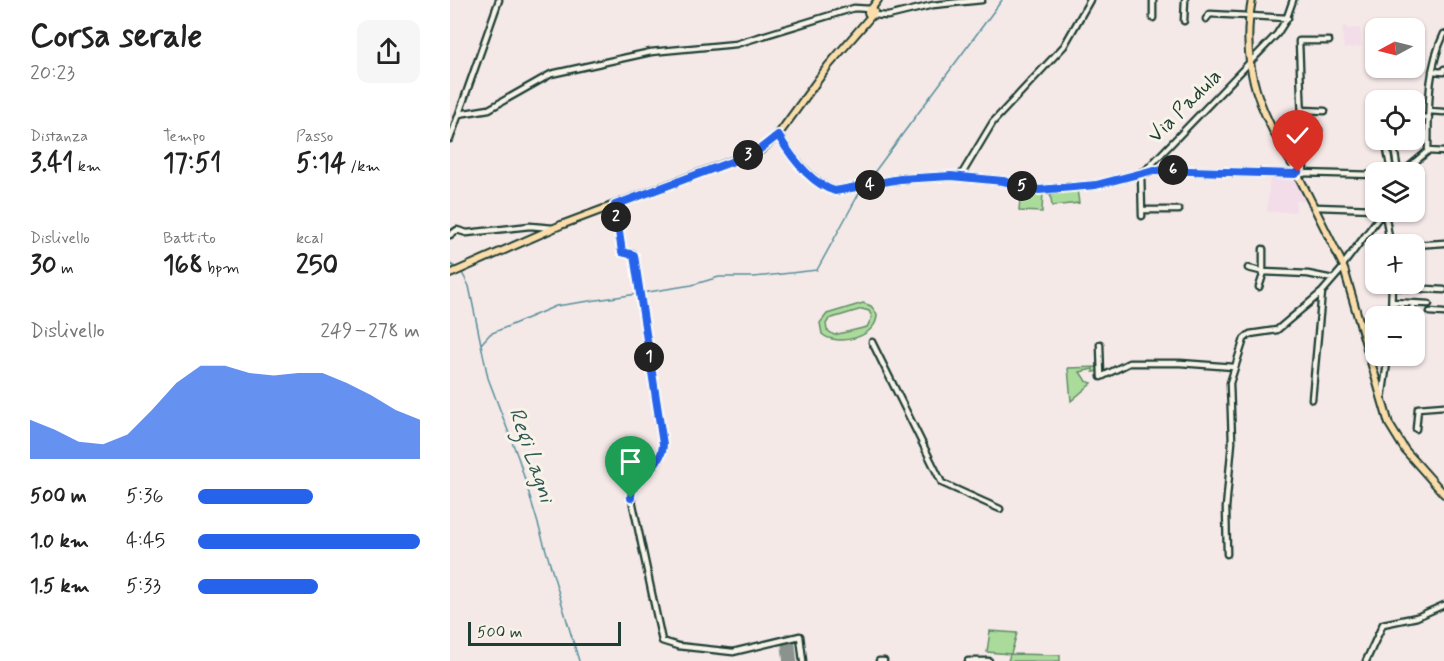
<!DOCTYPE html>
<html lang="it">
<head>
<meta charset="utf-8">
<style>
	body { margin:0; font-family:Mynerve,sans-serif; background:#f6f6f6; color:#222; height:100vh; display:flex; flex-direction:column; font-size:22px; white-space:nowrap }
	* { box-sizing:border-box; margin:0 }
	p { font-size:20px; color:#767676 }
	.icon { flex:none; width:33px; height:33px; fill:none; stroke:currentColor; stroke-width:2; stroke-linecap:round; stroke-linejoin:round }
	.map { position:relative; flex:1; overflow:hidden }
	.sheet { display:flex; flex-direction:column; background:#fff; width:450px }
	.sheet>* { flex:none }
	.needle { width:39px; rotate:263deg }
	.buttons { position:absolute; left:915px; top:18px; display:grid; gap:12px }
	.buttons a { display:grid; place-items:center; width:60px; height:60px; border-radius:12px; background:#fff; box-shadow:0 2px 4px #0004; font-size:30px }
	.scale { position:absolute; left:18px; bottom:15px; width:153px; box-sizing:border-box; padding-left:6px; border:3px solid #1f3d34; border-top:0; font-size:16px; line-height:21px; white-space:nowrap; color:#1f3d34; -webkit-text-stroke:4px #f7f3e8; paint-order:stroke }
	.pin { position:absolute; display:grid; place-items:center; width:51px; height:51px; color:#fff; margin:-62px -26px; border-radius:50% 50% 50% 0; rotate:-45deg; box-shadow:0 0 6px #0007 }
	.pin .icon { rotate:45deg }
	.km { position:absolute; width:30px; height:30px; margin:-15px; border-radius:50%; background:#222; color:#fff; font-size:16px; line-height:30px; text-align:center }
	.round { display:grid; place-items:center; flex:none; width:63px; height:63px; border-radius:12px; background:#f6f6f6 }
	.overview { display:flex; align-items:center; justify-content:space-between; height:102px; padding:0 30px }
	h1 { font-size:33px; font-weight:700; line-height:45px }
	.metrics { display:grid; grid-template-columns:repeat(3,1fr); gap:9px; height:102px; padding:6px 30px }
	.metrics div { display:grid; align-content:center }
	.metrics b { font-size:26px; font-weight:700 }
	.metrics small { font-size:16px; font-weight:400 }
	.metrics p { font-size:16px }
	.chart { height:168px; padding:12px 30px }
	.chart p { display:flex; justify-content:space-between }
	.chart svg { width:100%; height:108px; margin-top:6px; fill:#2563eb; opacity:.7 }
	ul { padding:0 30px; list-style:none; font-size:20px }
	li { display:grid; grid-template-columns:96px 72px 1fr; align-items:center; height:45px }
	li i { height:15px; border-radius:8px; background:#2563eb }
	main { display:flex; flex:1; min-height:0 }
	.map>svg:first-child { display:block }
	.built { fill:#f2dde9 }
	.green { fill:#aadb9b; stroke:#648c68; stroke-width:1.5; fill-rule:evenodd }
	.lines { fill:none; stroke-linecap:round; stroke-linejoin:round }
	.stream { stroke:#578f9a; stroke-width:1.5 }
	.runway { stroke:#8a938e; stroke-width:14 }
	.minor-casing { stroke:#1f3d34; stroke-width:9 }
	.major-casing { stroke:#1f3d34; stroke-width:10 }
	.minor { stroke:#f7f3e8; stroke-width:4.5 }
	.major { stroke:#faddab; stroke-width:6 }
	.route-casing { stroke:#fff; stroke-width:12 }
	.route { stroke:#2563eb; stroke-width:8 }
	.labels { text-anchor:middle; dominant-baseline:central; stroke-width:6; stroke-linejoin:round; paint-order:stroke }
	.street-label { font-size:21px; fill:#1f3d34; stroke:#f7f3e8 }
	.water-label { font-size:22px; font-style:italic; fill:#325856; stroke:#f7f3e8 }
</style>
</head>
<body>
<main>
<section class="sheet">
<div class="overview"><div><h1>Corsa serale</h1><p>20:23</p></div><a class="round"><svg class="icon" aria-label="share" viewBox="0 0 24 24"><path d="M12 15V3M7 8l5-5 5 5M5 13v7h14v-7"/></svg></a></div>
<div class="metrics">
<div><p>Distanza</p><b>3.41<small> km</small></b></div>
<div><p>Tempo</p><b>17:51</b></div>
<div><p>Passo</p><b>5:14<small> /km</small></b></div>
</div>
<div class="metrics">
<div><p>Dislivello</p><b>30<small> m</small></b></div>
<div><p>Battito</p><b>168<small> bpm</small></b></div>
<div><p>kcal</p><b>250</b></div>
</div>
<div class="chart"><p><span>Dislivello</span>249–278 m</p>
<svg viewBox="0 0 160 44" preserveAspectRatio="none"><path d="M0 44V28L10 32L20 37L30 38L40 34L50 24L60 13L70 6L80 6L90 9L100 10L110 9L120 9L130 13L140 18L150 24L160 28V44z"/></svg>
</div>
<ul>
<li><b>500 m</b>5:36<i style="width:52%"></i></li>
<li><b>1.0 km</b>4:45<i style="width:100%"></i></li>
<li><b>1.5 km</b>5:33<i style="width:54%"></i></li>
</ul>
</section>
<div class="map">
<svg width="994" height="661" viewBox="0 0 994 661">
	<rect width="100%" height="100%" fill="#f5e9e8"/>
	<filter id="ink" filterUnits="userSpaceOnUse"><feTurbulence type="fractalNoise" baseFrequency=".0167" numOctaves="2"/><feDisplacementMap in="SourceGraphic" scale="12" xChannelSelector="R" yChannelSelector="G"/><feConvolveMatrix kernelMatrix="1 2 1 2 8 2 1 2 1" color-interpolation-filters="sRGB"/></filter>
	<g filter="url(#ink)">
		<path class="built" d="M897 26 898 29 910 28 912 46 894 49 892 27Z
			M820 177 844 178 859 202 846 201V212H817Z"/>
		<path class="green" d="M571 187 593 191 592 212 569 211Z
			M627 189 629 203 602 206 600 192Z
			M413 303 421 306 427 314C428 338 386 347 372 334L370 323 377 314ZM412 309 419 311 422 317 417 327 384 335 377 330 376 324 379 319Z
			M649 367V371L643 372V369L630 372 636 381 642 383 621 401 618 368Z
			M540 631 567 633 561 654 610 655V661H558L560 654 537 652Z"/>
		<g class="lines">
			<path class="stream" d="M417 182 552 0
				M0 264 7 268
				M11 271 19 286 38 378 69 460 129 661
				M192 293 242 285 269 277H304L367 270 412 188
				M31 344 40 334 106 306 187 294"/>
			<path class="runway" d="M338 640 340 661"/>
			<g class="minor-casing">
				<path id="minor" d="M422 15 438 16 483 5 532 0
					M703 18V0
					M756 19 760 14 838 18
					M734 21 735 0
					M982 71 993 72 994 69
					M853 110 875 111
					M979 111 994 112
					M9 114 39 109 101 74 201 52 286 44 404 8 421 9
					M964 117 979 118
					M853 130H869
					M0 139 49 0
					M944 147 948 172
					M937 149 941 172
					M978 151C979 112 976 71 994 34
					M978 151 994 152
					M695 171 827 34 836 20 843 0
					M691 172 692 216
					M953 172 978 151
					M850 173 926 175
					M854 174 849 41H879
					M510 177 543 122 614 46 640 0
					M165 205 172 252 184 254 213 444C213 467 185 475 181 495L212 641 228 646 283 652 350 636 353 661
					M866 207 926 209
					M692 210H729
					M935 212 940 244
					M0 235 7 230 17 233 80 226 103 228
					M964 245 994 243
					M893 265 933 212
					M798 268 814 272
					M813 270V249
					M809 287 814 272 858 274 883 279
					M942 287 994 290
					M942 302 979 304
					M980 312 994 313
					M941 316 942 284
					M951 316 952 303
					M962 316 963 304
					M422 342 492 483 550 509
					M650 344 651 377 679 363H730L784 367
					M862 399 872 292
					M932 399 938 356
					M966 429 968 408 994 406
					M777 554 776 508 782 442 780 383 794 339 800 334 827 330 872 292 892 269
					M429 661H434
					M518 661H539
					M916 661 933 624 967 617 994 605"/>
			</g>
			<g class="major-casing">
				<path id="major" d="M802 0C789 67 811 116 847 172
					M418 12a3 3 0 1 1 6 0a3 3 0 1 1-6 0Z
					M421 9 428 0
					M328 135C340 155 362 184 385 191L450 179 501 176 553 181 589 190 646 185 704 170 845 174
					M849 177 893 265
					M894 269 939 424 955 450 994 494
					M0 274 111 225 311 150 328 135 378 66 422 15"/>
			</g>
			<use href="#minor" class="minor"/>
			<use href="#major" class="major"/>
		</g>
	</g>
	<g class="lines" filter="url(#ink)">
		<g class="route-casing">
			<path id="route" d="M181 498C180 476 213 468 213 444L184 255 172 252 165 205 305 153 328 135C340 155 361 184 385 191L450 179 501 176 553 181 589 190 646 185 704 170 845 174 848 172"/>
		</g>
		<use href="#route" class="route"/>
	</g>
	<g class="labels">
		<g class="street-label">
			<text transform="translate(735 106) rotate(-45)">Via Padula</text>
		</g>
		<g class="water-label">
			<text transform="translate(81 455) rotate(71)">Regi Lagni</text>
		</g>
	</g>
</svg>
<div class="buttons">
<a><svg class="needle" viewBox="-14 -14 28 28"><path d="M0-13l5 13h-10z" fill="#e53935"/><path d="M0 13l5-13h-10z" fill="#767676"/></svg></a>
<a><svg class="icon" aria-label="locate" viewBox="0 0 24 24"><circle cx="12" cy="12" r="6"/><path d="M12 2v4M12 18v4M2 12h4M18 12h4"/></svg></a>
<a><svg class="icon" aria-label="layers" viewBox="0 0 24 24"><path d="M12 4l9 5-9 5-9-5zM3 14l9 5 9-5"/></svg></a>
<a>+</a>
<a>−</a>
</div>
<div class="scale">500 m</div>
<div class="pin" style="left:181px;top:498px;background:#1e9e55"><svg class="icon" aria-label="arrive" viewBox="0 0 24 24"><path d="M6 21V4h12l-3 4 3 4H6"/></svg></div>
<div class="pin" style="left:848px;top:172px;background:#d93025"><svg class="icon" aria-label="check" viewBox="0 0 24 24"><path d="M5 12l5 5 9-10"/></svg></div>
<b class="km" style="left:199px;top:357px">1</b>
<b class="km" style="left:166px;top:217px">2</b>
<b class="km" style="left:298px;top:155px">3</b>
<b class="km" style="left:420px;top:185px">4</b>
<b class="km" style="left:572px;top:186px">5</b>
<b class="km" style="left:723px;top:170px">6</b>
</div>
</main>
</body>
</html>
